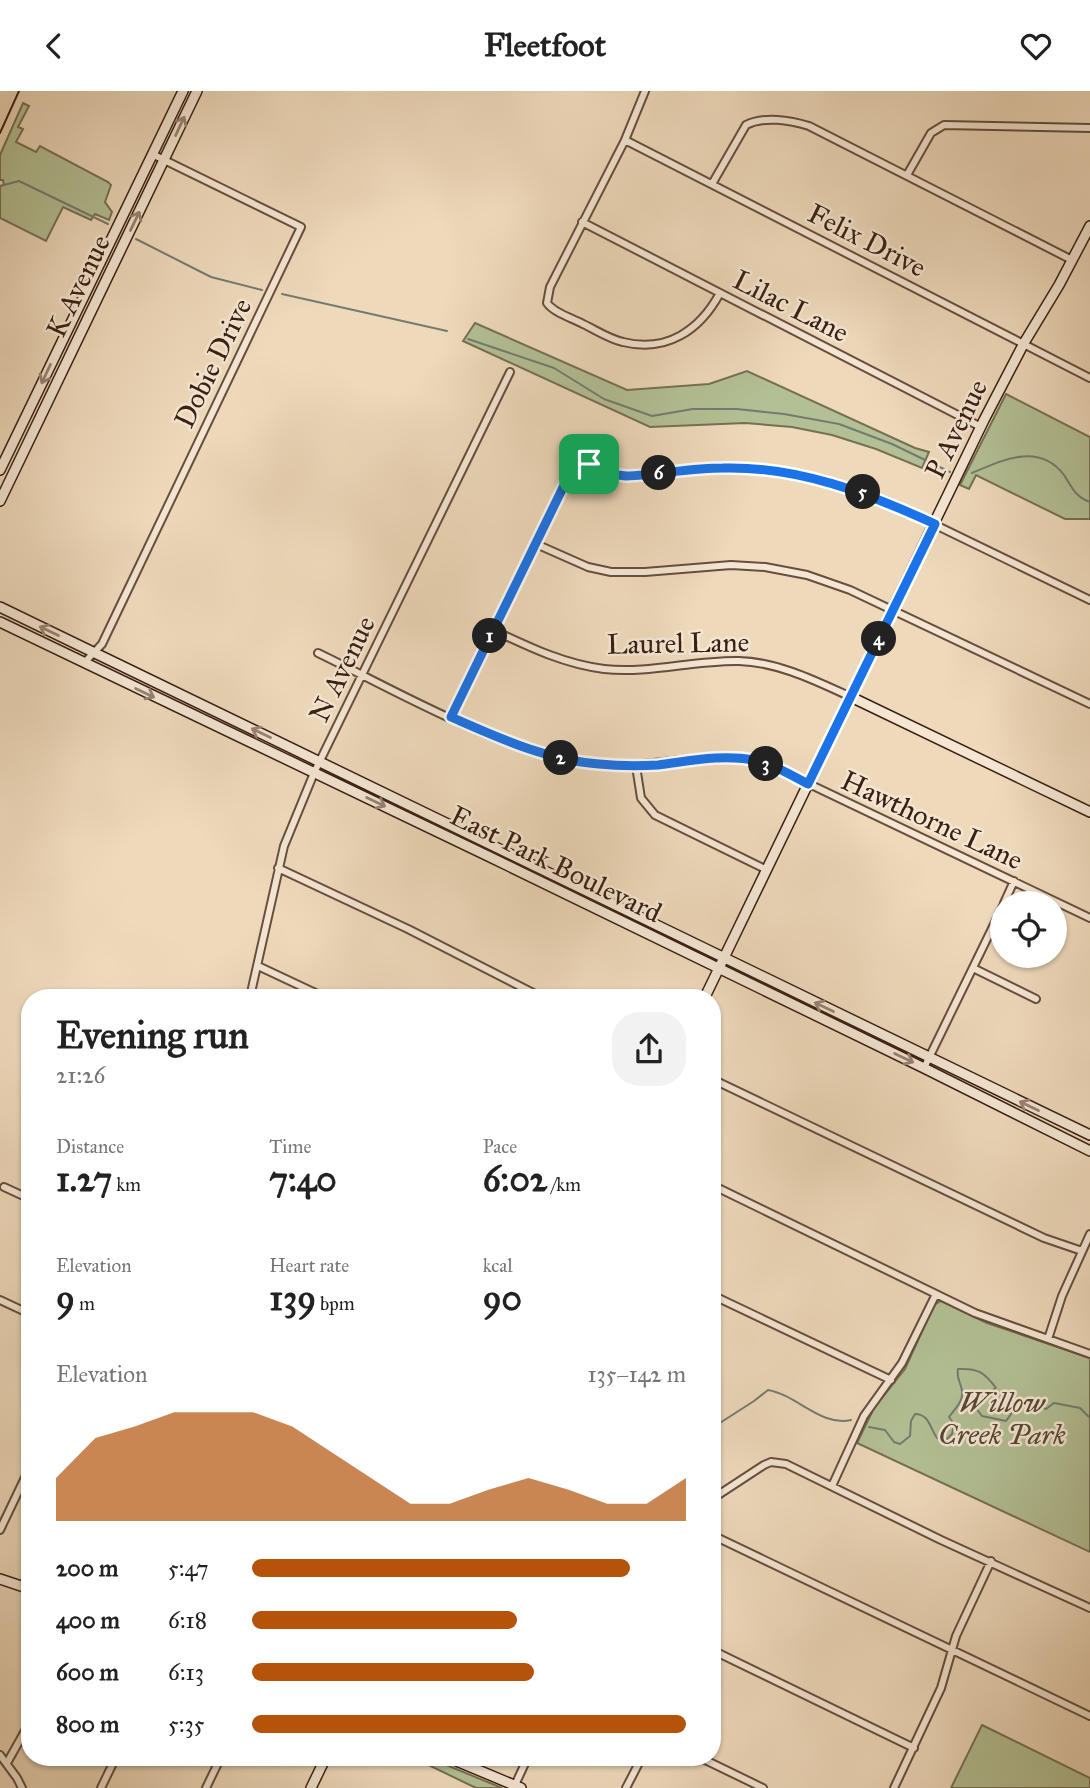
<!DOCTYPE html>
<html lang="en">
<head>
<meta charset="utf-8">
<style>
	body { margin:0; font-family:"IM FELL Great Primer",serif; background:#f2f2f2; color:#222; height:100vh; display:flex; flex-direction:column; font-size:26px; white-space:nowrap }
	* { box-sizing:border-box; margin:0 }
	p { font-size:23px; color:#767676 }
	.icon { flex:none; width:38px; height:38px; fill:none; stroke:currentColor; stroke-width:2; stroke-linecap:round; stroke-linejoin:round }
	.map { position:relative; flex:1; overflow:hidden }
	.drawer { position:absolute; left:21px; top:898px; width:700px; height:777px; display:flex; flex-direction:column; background:#fff; border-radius:28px; box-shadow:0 2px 5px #0004 }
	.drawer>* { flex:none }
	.tools { position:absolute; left:990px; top:800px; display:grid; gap:14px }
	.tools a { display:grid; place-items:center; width:77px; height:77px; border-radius:50%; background:#fff; box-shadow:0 2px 5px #0004; font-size:35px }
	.pin { position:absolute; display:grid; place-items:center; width:60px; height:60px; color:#fff; margin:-30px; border-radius:14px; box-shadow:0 4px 10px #0006 }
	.km { position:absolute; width:35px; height:35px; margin:-18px; border-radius:50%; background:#222; color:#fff; font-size:19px; line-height:35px; text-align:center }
	.round { display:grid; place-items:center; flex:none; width:74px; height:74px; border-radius:28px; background:#f2f2f2 }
	.headline { display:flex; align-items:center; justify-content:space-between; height:119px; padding:0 35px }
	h1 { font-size:38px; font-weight:700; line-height:52px }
	.metrics { display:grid; grid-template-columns:repeat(3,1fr); gap:10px; height:119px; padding:7px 35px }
	.metrics div { display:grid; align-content:center }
	.metrics b { font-size:35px; font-weight:700 }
	.metrics small { font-size:19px; font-weight:400 }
	.metrics p { font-size:19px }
	.chart { height:196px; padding:14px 35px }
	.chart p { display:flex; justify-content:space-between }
	.chart svg { width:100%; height:126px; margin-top:7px; fill:#b45309; opacity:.7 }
	ul { padding:0 35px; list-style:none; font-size:23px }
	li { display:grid; grid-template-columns:112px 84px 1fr; align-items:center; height:52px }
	li i { height:18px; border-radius:9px; background:#b45309 }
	header { display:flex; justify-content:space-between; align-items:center; height:91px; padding:0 35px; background:#fff; font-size:32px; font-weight:700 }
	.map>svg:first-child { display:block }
	.green { fill:#b3c095; stroke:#767054; stroke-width:2 }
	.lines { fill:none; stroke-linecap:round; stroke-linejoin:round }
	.stream { stroke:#737c70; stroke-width:2 }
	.street-casing { stroke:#674e3d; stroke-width:10 }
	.secondary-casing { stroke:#3a2013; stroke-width:12 }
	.street { stroke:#f4e6d3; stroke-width:6 }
	.secondary { stroke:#f4e6d3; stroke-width:9 }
	.tram { stroke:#3a2013; stroke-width:2 }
	.oneway { stroke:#978373 }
	.route-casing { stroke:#fff; stroke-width:14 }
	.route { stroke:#1a73e8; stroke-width:9 }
	.labels { text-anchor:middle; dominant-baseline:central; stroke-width:5; stroke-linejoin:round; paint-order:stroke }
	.street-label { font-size:28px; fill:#3a2013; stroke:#f4e6d3 }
	.park-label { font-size:28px; font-style:italic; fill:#584834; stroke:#f4e6d3 }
</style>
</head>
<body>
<header><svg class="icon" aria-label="back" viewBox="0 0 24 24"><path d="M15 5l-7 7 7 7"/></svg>Fleetfoot<svg class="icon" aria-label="heart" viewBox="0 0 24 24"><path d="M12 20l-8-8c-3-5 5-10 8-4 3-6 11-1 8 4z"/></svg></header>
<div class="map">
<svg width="1090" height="1697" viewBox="0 0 1090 1697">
	<rect width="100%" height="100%" fill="#eed9bb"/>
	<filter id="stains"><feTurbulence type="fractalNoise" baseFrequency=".00286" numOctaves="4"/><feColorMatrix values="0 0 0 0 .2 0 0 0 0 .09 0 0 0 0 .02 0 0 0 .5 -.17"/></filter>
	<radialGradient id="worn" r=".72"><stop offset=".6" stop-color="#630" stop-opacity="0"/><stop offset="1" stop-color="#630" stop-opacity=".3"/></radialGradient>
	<path class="green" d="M23 12 29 15 18 36 23 38 16 51 36 61 40 55 108 91 111 94 105 111 112 121 109 129 95 123 91 129 63 116 46 150 0 127V95L4 94 3 89H0V64Z
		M475 232 627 299 709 293 747 280 915 357 929 361 922 377 876 358 832 344 792 336 745 332 650 336 463 250Z
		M1006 303 1090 346V428H1065L976 384 969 398 960 394Z
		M941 1210 987 1232 1090 1267V1461L857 1352 874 1317 905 1278 934 1214Z
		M982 1634 1090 1687V1697H951Z
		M412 1666H427L502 1697H476Z"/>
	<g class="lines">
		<path class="stream" d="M0 95 19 90 108 133
			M136 148 211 186 262 199
			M282 203 447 240
			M468 248 554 277 604 308 652 325 693 318H737L784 323 839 333 892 353 950 381
			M972 382C1003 369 1039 351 1064 384 1072 396 1075 406 1090 411
			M869 1336 885 1339 894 1351 900 1353 910 1345 911 1330 915 1323C929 1323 930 1337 937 1347L946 1349 952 1343 954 1333 949 1326C954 1319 964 1310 962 1300 961 1291 956 1288 958 1278 978 1277 984 1281 996 1297L983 1305 975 1316 982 1325 1006 1330 1014 1319 1030 1312 1046 1318 1054 1312 1080 1317 1090 1327
			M712 1337 754 1310 768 1299C797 1304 821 1336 851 1329"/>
		<g class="street-casing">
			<path id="street" d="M645 0 625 49 550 196 547 212C554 222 572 227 583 233 596 239 609 248 623 251 667 262 700 239 720 202
				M625 49 1090 287
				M907 84 931 42 944 34 1090 37
				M712 93 746 34C764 25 790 29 809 35L1072 169
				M582 131 981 336
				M536 453 588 476 611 481H645L731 474 765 476 807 484 850 499 1090 613
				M493 539C529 556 564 573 604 578 649 583 694 569 739 570 778 571 816 590 851 606
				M318 562C401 602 506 665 598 673 653 678 711 658 763 671L1090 827
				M84 572 102 553 301 136 152 63
				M451 626 573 376 580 370 618 384 734 377 774 380 825 389 886 410 1090 509
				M636 675 641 707 655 724 767 779
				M278 777 408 838 541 906
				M1004 812 1014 790
				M258 875 324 906
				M973 877 1036 908
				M250 906 284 755 314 682 510 281
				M924 977 1003 815
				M712 988 1044 1147 1082 1160
				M712 1094 975 1222 1090 1263
				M4 1096 30 1108
				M712 1204 891 1289
				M0 1209 30 1223
				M1048 1248 1062 1205 1090 1143
				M832 1395 864 1325 902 1272 936 1203
				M712 1408 764 1374 771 1371 786 1373 941 1449 1090 1517
				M0 1439 30 1376
				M712 1444 1090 1625
				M712 1559 914 1657
				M0 1664 17 1687 22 1697
				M699 1666 763 1697
				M7 1672 30 1631
				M515 1694 528 1666
				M101 1697 116 1666
				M206 1697 221 1666
				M626 1697 642 1666
				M894 1697 941 1597 956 1545 991 1470"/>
		</g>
		<g class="secondary-casing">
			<path id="secondary" d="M0 379 183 0
				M0 410 197 0
				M0 516 1090 1044
				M0 531 488 765 924 977 1090 1060
				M851 606 1090 721
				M705 906 984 329 1024 252 1059 194 1090 135
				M0 1488 30 1498
				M447 1666 521 1697
				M311 1697 326 1666"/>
		</g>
		<use href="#street" class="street"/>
		<use href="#secondary" class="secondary"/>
		<path class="tram" d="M0 42 19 0"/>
	</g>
	<defs><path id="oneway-shaft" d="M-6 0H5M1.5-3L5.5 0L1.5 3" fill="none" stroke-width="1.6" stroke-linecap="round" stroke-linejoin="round" transform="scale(1.75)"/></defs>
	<g class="oneway">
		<use href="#oneway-shaft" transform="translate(180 35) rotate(-65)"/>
		<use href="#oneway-shaft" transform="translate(135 130) rotate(-64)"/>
		<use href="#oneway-shaft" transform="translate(46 283) rotate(115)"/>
		<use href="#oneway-shaft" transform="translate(49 540) rotate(-154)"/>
		<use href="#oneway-shaft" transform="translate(145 602) rotate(26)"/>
		<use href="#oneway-shaft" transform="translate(261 642) rotate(-154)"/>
		<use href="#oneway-shaft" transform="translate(376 711) rotate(26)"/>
		<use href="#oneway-shaft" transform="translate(824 916) rotate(-154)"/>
		<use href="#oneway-shaft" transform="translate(904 967) rotate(26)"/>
		<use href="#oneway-shaft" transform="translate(1029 1015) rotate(-154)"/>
	</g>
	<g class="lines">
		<g class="route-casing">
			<path id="route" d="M580 370 618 384 626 385C658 384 690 377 723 377 799 375 867 402 935 433L808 693C791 684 773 673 754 669 722 663 690 670 658 674 638 675 619 675 599 673 546 669 499 647 451 626L573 376Z"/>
		</g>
		<use href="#route" class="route"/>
	</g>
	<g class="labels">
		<g class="street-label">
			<text transform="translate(867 149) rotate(27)">Felix Drive</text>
			<text transform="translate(78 195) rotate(-64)">K Avenue</text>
			<text transform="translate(791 215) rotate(27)">Lilac Lane</text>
			<text transform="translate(213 272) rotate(-64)">Dobie Drive</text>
			<text transform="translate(956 338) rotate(-64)">P Avenue</text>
			<text transform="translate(678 552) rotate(-1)">Laurel Lane</text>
			<text transform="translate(342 578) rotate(-64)">N Avenue</text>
			<text transform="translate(932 729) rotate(25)">Hawthorne Lane</text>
			<text transform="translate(556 773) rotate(26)">East Park Boulevard</text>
		</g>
		<g class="park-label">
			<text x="1002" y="1311">Willow<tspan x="1002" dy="32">Creek Park</tspan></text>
		</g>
	</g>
	<rect width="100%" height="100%" filter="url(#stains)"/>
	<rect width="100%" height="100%" fill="url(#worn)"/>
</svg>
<div class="tools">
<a><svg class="icon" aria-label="locate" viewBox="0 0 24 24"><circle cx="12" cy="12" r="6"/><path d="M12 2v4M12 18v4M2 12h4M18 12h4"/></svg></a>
</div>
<div class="pin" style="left:589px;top:373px;background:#1e9e55"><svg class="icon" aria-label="arrive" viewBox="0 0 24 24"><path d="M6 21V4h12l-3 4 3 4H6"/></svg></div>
<b class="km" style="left:490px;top:545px">1</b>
<b class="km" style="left:561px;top:667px">2</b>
<b class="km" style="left:766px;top:673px">3</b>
<b class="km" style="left:879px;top:548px">4</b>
<b class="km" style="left:863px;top:401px">5</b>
<b class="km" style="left:659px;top:382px">6</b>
<section class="drawer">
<div class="headline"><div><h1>Evening run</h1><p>21:26</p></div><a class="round"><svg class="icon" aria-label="share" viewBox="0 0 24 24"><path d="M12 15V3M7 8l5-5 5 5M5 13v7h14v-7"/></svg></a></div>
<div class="metrics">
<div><p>Distance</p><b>1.27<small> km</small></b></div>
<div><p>Time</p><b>7:40</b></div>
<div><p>Pace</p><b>6:02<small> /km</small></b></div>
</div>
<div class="metrics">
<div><p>Elevation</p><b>9<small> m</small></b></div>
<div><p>Heart rate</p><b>139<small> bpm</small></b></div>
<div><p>kcal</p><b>90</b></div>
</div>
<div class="chart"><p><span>Elevation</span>135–142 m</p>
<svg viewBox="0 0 160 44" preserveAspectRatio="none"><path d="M0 44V29L10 15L20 11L30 6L40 6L50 6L60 11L70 20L80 29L90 38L100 38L110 33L120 29L130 33L140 38L150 38L160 29V44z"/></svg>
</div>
<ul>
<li><b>200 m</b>5:47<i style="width:87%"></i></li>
<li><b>400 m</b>6:18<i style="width:61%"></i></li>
<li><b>600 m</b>6:13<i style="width:65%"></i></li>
<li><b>800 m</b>5:35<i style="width:100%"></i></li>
</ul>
</section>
</div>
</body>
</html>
